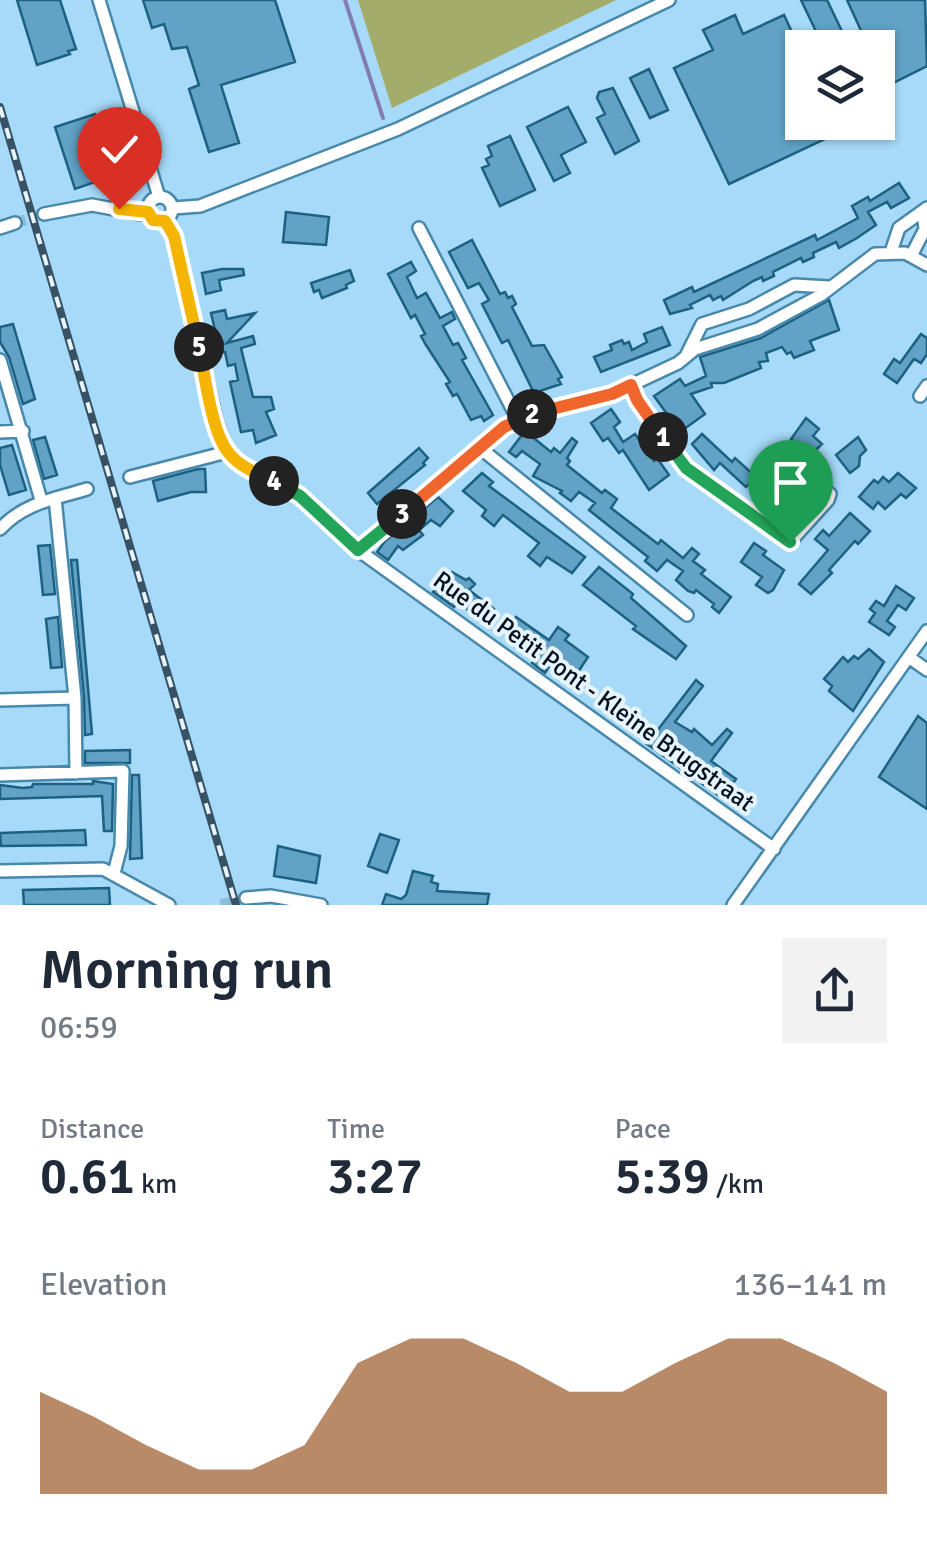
<!DOCTYPE html>
<html lang="en">
<head>
<meta charset="utf-8">
<style>
	body { margin:0; font-family:Signika,sans-serif; background:#f2f2f3; color:#1f2937; height:100vh; display:flex; flex-direction:column; font-size:38px; white-space:nowrap }
	* { box-sizing:border-box; margin:0 }
	p { font-size:32px; color:#747a83 }
	.icon { flex:none; width:55px; height:55px; fill:none; stroke:currentColor; stroke-width:2; stroke-linecap:round; stroke-linejoin:round }
	.map { position:relative; height:905px; overflow:hidden }
	.drawer { display:flex; flex-direction:column; background:#fff; flex:1 }
	.drawer>* { flex:none }
	.controls { position:absolute; left:785px; top:30px; display:grid; gap:20px }
	.controls a { display:grid; place-items:center; width:110px; height:110px; border-radius:0px; background:#fff; box-shadow:0 2px 8px #0004; font-size:50px }
	.pin { position:absolute; display:grid; place-items:center; width:85px; height:85px; color:#fff; margin:-102px -42px; border-radius:50% 50% 50% 0; rotate:-45deg; box-shadow:0 0 10px #0007 }
	.pin .icon { rotate:45deg }
	.km { position:absolute; width:50px; height:50px; margin:-25px; border-radius:50%; background:#222; color:#fff; font-size:28px; line-height:50px; text-align:center }
	.round { display:grid; place-items:center; flex:none; width:105px; height:105px; border-radius:0px; background:#f2f2f3 }
	.overview { display:flex; align-items:center; justify-content:space-between; height:170px; padding:0 40px }
	h1 { font-size:55px; font-weight:600; line-height:75px }
	.figures { display:grid; grid-template-columns:repeat(3,1fr); gap:15px; height:170px; padding:10px 40px }
	.figures div { display:grid; align-content:center }
	.figures b { font-size:50px; font-weight:600 }
	.figures small { font-size:28px; font-weight:400 }
	.figures p { font-size:28px }
	.chart { height:280px; padding:20px 40px }
	.chart p { display:flex; justify-content:space-between }
	.chart svg { width:100%; height:180px; margin-top:10px; fill:#9c5928; opacity:.7 }
	.map>svg:first-child { display:block }
	.green { fill:#a4ac69 }
	.lines { fill:none; stroke-linecap:round; stroke-linejoin:round }
	.stream { stroke:#827cb1; stroke-width:4 }
	.building { fill:#61a2c6; stroke:#1c6182; stroke-width:2.5 }
	.street-tunnel { stroke:#8dbcd7; stroke-width:11; stroke-dasharray:11 5.5; stroke-linecap:butt }
	.street-casing { stroke:#4788ab; stroke-width:16 }
	.street { stroke:#fff; stroke-width:11 }
	.rail-casing { stroke:#365264; stroke-width:8 }
	.rail { stroke:#e8f4fc; stroke-width:4; stroke-dasharray:11; stroke-linecap:butt }
	.split-1-casing { stroke:#fff; stroke-width:20 }
	.split-2-casing { stroke:#fff; stroke-width:20 }
	.split-3-casing { stroke:#fff; stroke-width:20 }
	.split-4-casing { stroke:#fff; stroke-width:20 }
	.split-5-casing { stroke:#fff; stroke-width:20 }
	.split-6-casing { stroke:#fff; stroke-width:20 }
	.split-1 { stroke:#22a559; stroke-width:12 }
	.split-2 { stroke:#f0652b; stroke-width:12 }
	.split-3 { stroke:#f0652b; stroke-width:12 }
	.split-4 { stroke:#22a559; stroke-width:12 }
	.split-5 { stroke:#f5b400; stroke-width:12 }
	.split-6 { stroke:#f5b400; stroke-width:12 }
	.labels { text-anchor:middle; dominant-baseline:central; stroke-width:8; stroke-linejoin:round; paint-order:stroke }
	.street-label { font-size:25px; fill:#00101d; stroke:#e8f4fc }
</style>
</head>
<body>
<div class="map">
<svg width="927" height="905" viewBox="0 0 927 905">
	<rect width="100%" height="100%" fill="#a6daf8"/>
	<path class="green" d="M358 0H616L392 108Z"/>
	<g class="lines">
		<path class="stream" d="M345 0 383 118"/>
	</g>
	<path class="building" d="M17 0H60L76 49 68 51 70 54 37 65Z
		M143 0H275L295 62 221 85 239 143 209 152 189 89 199 85 187 47 172 49 164 24 152 28Z
		M801 0H827L850 48H824Z
		M847 0H925L927 66 887 86 878 66V48H869Z
		M735 15 743 34 784 15 802 54V122H835L840 132 729 184 674 68 713 50 703 30Z
		M649 69 668 110 650 118 630 78Z
		M613 88 639 141 615 154 597 118 605 114 597 98 599 92Z
		M568 107 586 142 561 155 570 173 554 181 527 127Z
		M95 114 115 175 75 189 55 127Z
		M510 136 535 190 500 206 482 168 489 165 486 159 492 156 488 146Z
		M899 183 909 198 891 208 887 202 868 212 876 225 857 238 839 248 836 242 813 253 814 257 803 262 801 258 773 272 774 276 763 281 762 277 753 281 723 300 721 296 713 300 710 295 690 305 692 308 670 314 664 300 692 287 694 292 815 235 817 240 858 218 852 206 868 197 870 201Z
		M286 212 329 217 326 245 283 242Z
		M472 240 500 294 505 292 508 298 512 296 516 304 512 307 532 346 544 345 562 377 558 379 561 384 534 393 508 340 502 343 482 304 489 300 479 283 468 288 449 252Z
		M411 262 416 271 407 277 417 298 426 293 440 318 452 312 455 319 443 326 453 345 458 343 466 358 462 360 493 415 484 421 481 416 471 420 457 394 453 396 446 384 450 382 426 345 421 336 425 334 415 315 411 318 388 274Z
		M222 269H243L244 275 219 280 221 290 206 294 202 273Z
		M350 270 354 281 346 285 347 288 322 298 319 290 314 292 311 283Z
		M829 300 839 330 810 341 814 350 794 358 791 352 787 354 782 347 766 353 768 361 759 362 761 368 724 383H711L712 387 691 394 705 414 680 432 654 396 680 379 685 386 706 376 700 357 761 338Z
		M225 310 227 319 255 313 227 343 253 336 255 344 241 348 253 397H271L274 409 266 412 276 435 256 443 253 430 241 432 230 382 238 380 235 364 228 366 225 352H222L223 342 218 343 211 313Z
		M13 324 35 399 23 404 9 357 0 342V327Z
		M662 327 670 345 601 372 594 357 612 350 610 345 622 340 624 344 629 342 632 350 647 342 644 334Z
		M921 334 927 338V354L921 363 914 359 897 383 884 374 894 359 900 363Z
		M611 409 620 422 614 427 623 442 635 434 654 461 657 458 669 475 649 490 623 450 619 453 608 438 603 441 591 423Z
		M806 418 819 429 813 436 822 444 785 480 772 468 794 442 791 439Z
		M525 431 551 452 554 448 560 453 572 438 577 442 567 458 570 461 567 465 602 493 605 490 617 499 611 508 658 544 661 540 683 558 692 548 699 554 693 561 705 570 701 574 731 597 719 613 712 607 714 604 696 590 694 593 688 591 676 580 683 571 667 560 657 571 645 561 648 557 589 510 595 503 579 492 571 501 560 493 562 491 533 476 540 464 522 451 516 457 509 452Z
		M702 434 732 462 735 458 756 477 746 487 720 463 714 470 692 444Z
		M45 437 57 475 44 479 33 440Z
		M858 437 866 450 860 456 859 466 850 473 836 455Z
		M12 445 26 490 9 495 0 465V448Z
		M419 448 428 458 423 463 425 465 377 504 368 493Z
		M198 469H205L206 492H191L158 501 153 481Z
		M482 473 493 482 489 486 585 557 572 573 547 557 540 566 528 556 539 543 503 515 494 526 482 516 486 510 463 491Z
		M898 473 916 488 906 498 901 494 885 509 878 502 873 509 859 497 874 480 878 483 883 477 889 482Z
		M438 497 453 511 440 526 431 520 419 530 423 535 403 550 398 546 388 560 377 552 385 541Z
		M850 513 870 531 858 544 855 541 829 570 832 573 811 594 799 584 828 550 815 539 823 530 829 536Z
		M754 543 766 551 763 555 784 570 773 590 768 593 756 585 762 577 741 562Z
		M50 545 55 594 43 595 38 546Z
		M71 560H77L92 734 85 735 84 697Z
		M599 567 633 594 631 598 686 646 676 659 633 629 636 626 583 585Z
		M452 572 466 580 469 578 475 584 469 590 494 609 484 622 458 602 454 607 433 592Z
		M896 586 914 598 906 610 898 605 887 621 895 627 889 635 869 622 875 613 870 609 876 601 884 606Z
		M58 617 62 667 51 668 46 619Z
		M516 617 549 640 558 627 569 635 565 640 588 657 572 681 550 665 545 673 532 663 534 660 511 643 516 636 507 629Z
		M869 649 884 662 853 711 829 691 832 686 824 679 843 657 848 662 854 656 858 659Z
		M696 680 703 686 675 722 692 732 694 729 712 745 727 729 732 733 711 761 736 779 722 798 647 744Z
		M918 716 927 723V809L879 777Z
		M130 750V763H85V751Z
		M132 775H139L142 858 130 859Z
		M93 781 113 784 112 831H104L102 796 0 799V785L23 788 32 787 33 784H93Z
		M85 830 86 845 1 846 0 833Z
		M380 834 399 840 387 873 368 866Z
		M278 846 320 856 316 883 274 876Z
		M413 871 433 876 431 882 438 884 437 891 489 894 487 905H382L386 894 401 899 406 895Z
		M109 888 110 905H24L23 890Z"/>
	<g class="lines">
		<path class="street-tunnel" d="M15 223 44 214
			M221 905 246 898"/>
		<g class="street-casing">
			<path id="street" d="M99 0 159 197
				M148 209a12 12 0 1 1 24 0a12 12 0 1 1-24 0Z
				M173 208 200 206 398 129 669 0
				M44 214 92 205 140 214 148 212
				M165 221 174 236 216 420 227 452
				M0 228 15 223
				M419 228 517 418
				M891 252 899 228 927 208
				M911 256 925 229 923 212
				M687 354 702 324 749 309 794 285 829 287
				M0 360 41 500
				M631 385 637 400 686 468 790 542 828 500 830 494 822 487 815 489 763 522
				M920 396 927 386
				M0 432 23 431
				M480 448 687 615
				M227 452 250 470 300 496 358 550 774 849
				M130 477 227 452
				M55 498 75 698 76 773
				M0 529C24 503 54 499 87 489
				M358 550 517 418 612 394 678 363 695 349 758 329 821 295 875 254 905 253 927 265
				M910 658 927 670
				M0 700 75 698
				M0 775 123 771 121 846 114 873
				M0 871 103 869 169 905
				M246 898 271 896 321 905
				M733 905 927 631"/>
		</g>
		<use href="#street" class="street"/>
		<g class="rail-casing">
			<path id="rail" d="M0 107 236 905"/>
		</g>
		<use href="#rail" class="rail"/>
	</g>
	<g class="lines">
		<g class="split-1-casing">
			<path id="split-1" d="M663 437 686 468 790 542"/>
		</g>
		<g class="split-2-casing">
			<path id="split-2" d="M532 414 612 394 631 385 637 400 663 437"/>
		</g>
		<g class="split-3-casing">
			<path id="split-3" d="M402 514 504 427 532 414"/>
		</g>
		<g class="split-4-casing">
			<path id="split-4" d="M274 481 300 496 358 550 402 514"/>
		</g>
		<g class="split-5-casing">
			<path id="split-5" d="M199 347C205 374 211 431 228 452 239 467 259 474 274 481"/>
		</g>
		<g class="split-6-casing">
			<path id="split-6" d="M119 209 148 212 153 220 165 221 174 236 199 347"/>
		</g>
		<use href="#split-1" class="split-1"/>
		<use href="#split-2" class="split-2"/>
		<use href="#split-3" class="split-3"/>
		<use href="#split-4" class="split-4"/>
		<use href="#split-5" class="split-5"/>
		<use href="#split-6" class="split-6"/>
	</g>
	<g class="labels">
		<g class="street-label">
			<text transform="translate(594 691) rotate(36)">Rue du Petit Pont - Kleine Brugstraat</text>
		</g>
	</g>
</svg>
<div class="controls">
<a><svg class="icon" aria-label="layers" viewBox="0 0 24 24"><path d="M12 4l9 5-9 5-9-5zM3 14l9 5 9-5"/></svg></a>
</div>
<div class="pin" style="left:790px;top:542px;background:#1e9e55"><svg class="icon" aria-label="arrive" viewBox="0 0 24 24"><path d="M6 21V4h12l-3 4 3 4H6"/></svg></div>
<div class="pin" style="left:119px;top:209px;background:#d93025"><svg class="icon" aria-label="check" viewBox="0 0 24 24"><path d="M5 12l5 5 9-10"/></svg></div>
<b class="km" style="left:663px;top:437px">1</b>
<b class="km" style="left:532px;top:414px">2</b>
<b class="km" style="left:402px;top:514px">3</b>
<b class="km" style="left:274px;top:481px">4</b>
<b class="km" style="left:199px;top:347px">5</b>
</div>
<section class="drawer">
<div class="overview"><div><h1>Morning run</h1><p>06:59</p></div><a class="round"><svg class="icon" aria-label="share" viewBox="0 0 24 24"><path d="M12 15V3M7 8l5-5 5 5M5 13v7h14v-7"/></svg></a></div>
<div class="figures">
<div><p>Distance</p><b>0.61<small> km</small></b></div>
<div><p>Time</p><b>3:27</b></div>
<div><p>Pace</p><b>5:39<small> /km</small></b></div>
</div>
<div class="chart"><p><span>Elevation</span>136–141 m</p>
<svg viewBox="0 0 160 44" preserveAspectRatio="none"><path d="M0 44V19L10 25L20 32L30 38L40 38L50 32L60 12L70 6L80 6L90 12L100 19L110 19L120 12L130 6L140 6L150 12L160 19V44z"/></svg>
</div>
</section>
</body>
</html>
